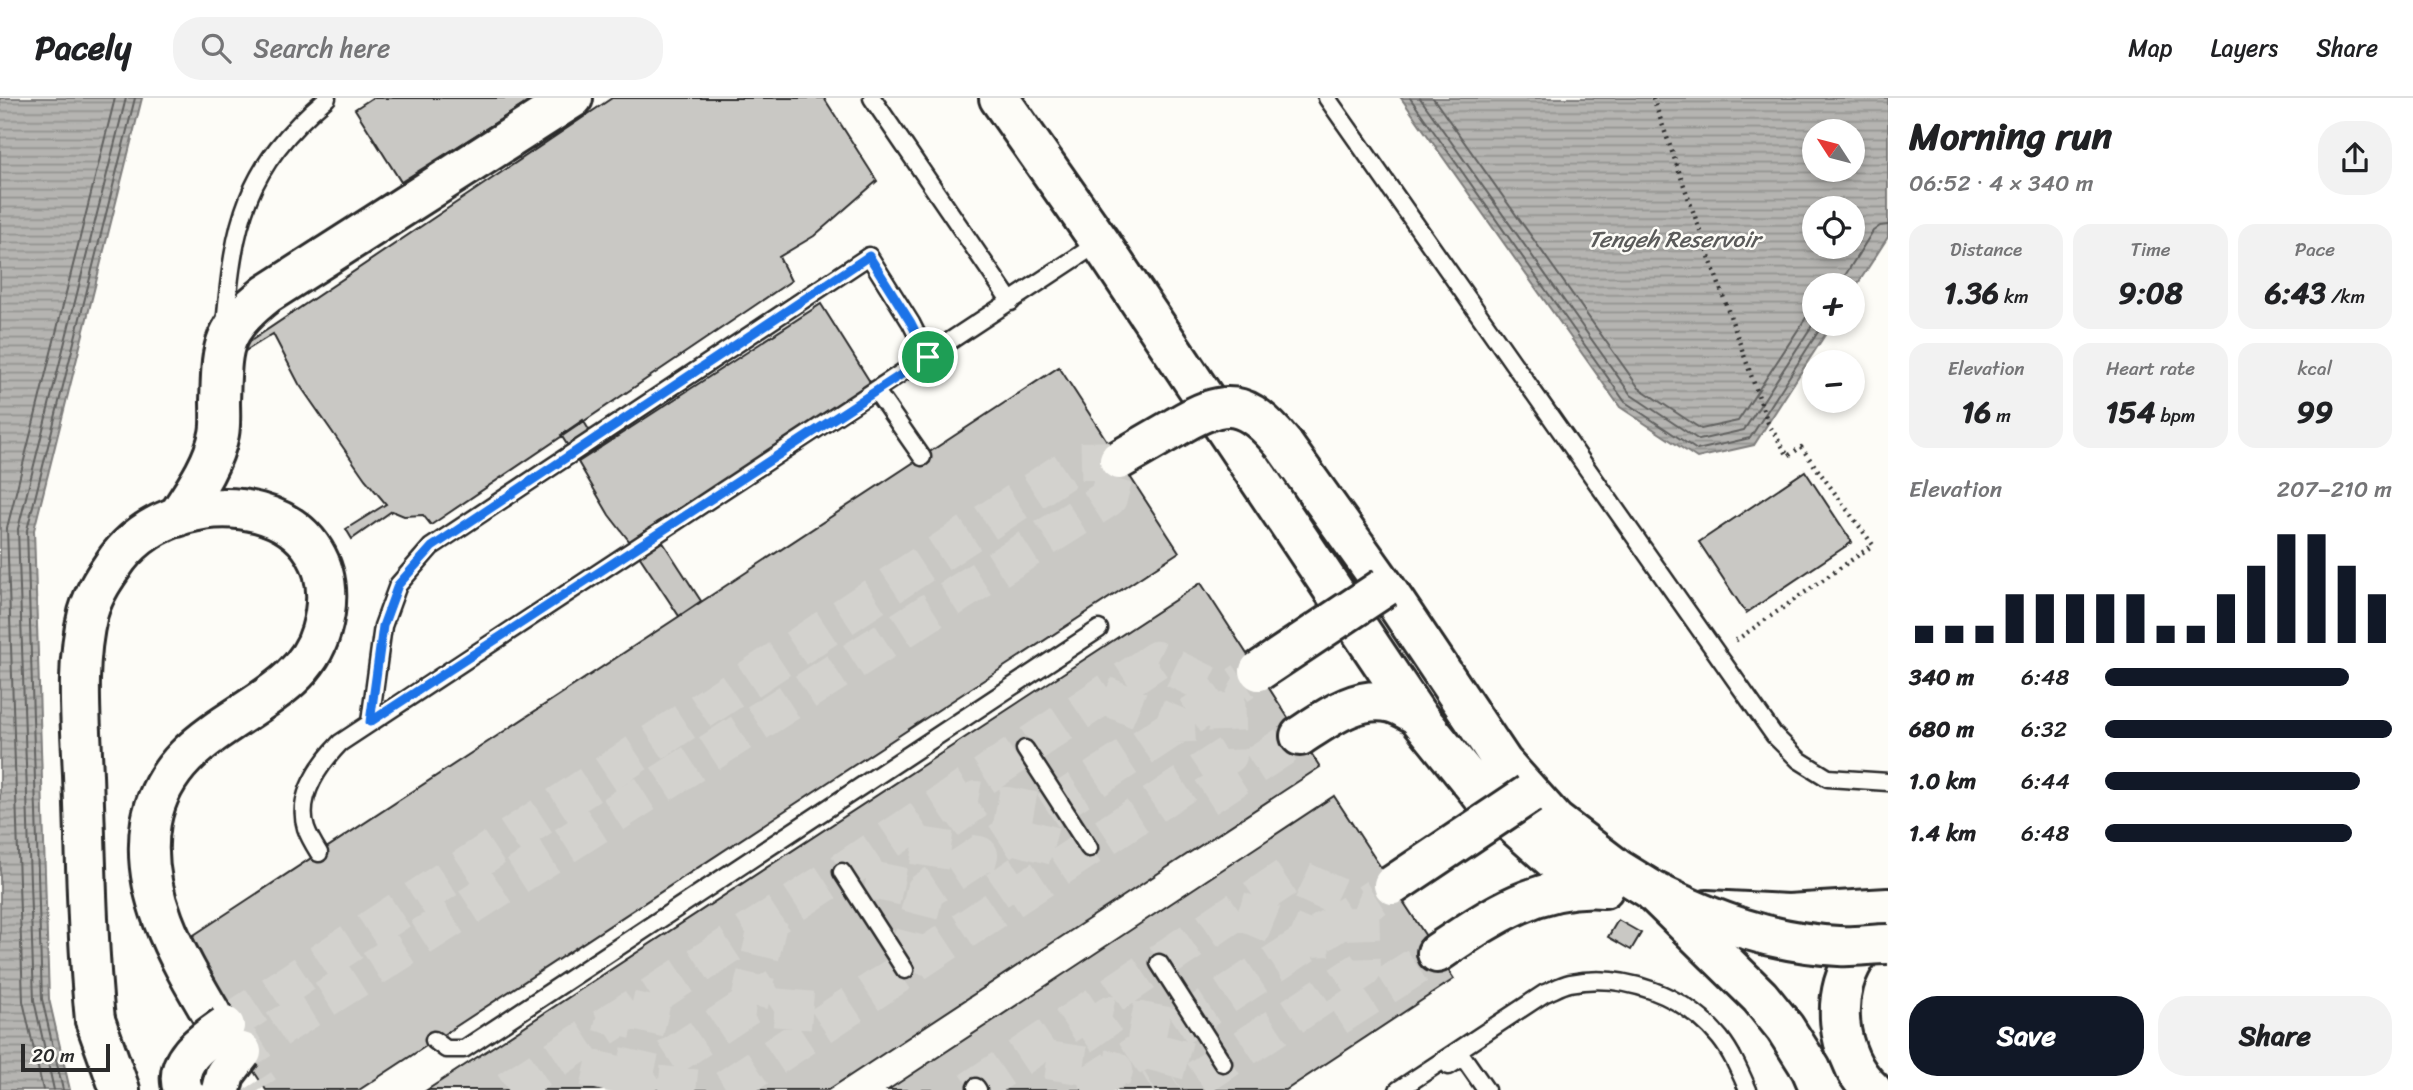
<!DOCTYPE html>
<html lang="en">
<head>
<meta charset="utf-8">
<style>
	body { margin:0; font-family:Sriracha,sans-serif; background:#f2f2f2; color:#202124; height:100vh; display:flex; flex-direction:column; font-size:26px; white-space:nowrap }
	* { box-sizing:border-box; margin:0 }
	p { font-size:23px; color:#757577 }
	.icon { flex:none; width:38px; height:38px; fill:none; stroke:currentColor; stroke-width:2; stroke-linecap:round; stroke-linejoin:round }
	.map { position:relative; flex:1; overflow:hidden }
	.drawer { display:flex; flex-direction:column; background:#fff; width:525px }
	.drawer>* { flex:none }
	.needle { width:46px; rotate:306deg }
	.buttons { position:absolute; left:1802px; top:21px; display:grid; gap:14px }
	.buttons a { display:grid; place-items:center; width:63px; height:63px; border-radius:50%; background:#fff; box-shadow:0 4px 10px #0003; font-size:35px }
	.scale { position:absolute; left:21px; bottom:18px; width:89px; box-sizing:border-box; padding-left:7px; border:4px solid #2b2b2b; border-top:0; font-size:19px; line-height:24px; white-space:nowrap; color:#2b2b2b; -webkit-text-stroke:5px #fdfcf7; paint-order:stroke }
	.pin { position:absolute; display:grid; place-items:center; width:60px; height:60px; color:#fff; margin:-30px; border:4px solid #fff; border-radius:50%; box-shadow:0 2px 7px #0007 }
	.round { display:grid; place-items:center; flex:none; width:74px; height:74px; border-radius:28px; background:#f2f2f2 }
	.overview { display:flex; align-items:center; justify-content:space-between; height:119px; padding:0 21px }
	h1 { font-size:38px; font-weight:800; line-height:52px }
	.metrics { display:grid; grid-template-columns:repeat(3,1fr); gap:10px; height:119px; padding:7px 21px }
	.metrics div { display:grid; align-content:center; border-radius:18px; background:#f2f2f2; text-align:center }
	.metrics b { font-size:30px; font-weight:800 }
	.metrics small { font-size:19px; font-weight:400 }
	.metrics p { font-size:19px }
	.chart { height:196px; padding:14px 21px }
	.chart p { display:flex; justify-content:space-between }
	.chart svg { width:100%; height:126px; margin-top:7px; stroke:#111827; stroke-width:6 }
	.action { display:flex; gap:14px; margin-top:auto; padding:14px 21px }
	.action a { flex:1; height:80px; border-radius:28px; background:#111827; color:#fff; font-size:28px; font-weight:800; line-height:80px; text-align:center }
	.action a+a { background:#f2f2f2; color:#202124 }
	ul { padding:0 21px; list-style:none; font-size:23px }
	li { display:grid; grid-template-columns:112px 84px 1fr; align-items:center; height:52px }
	li i { height:18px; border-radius:9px; background:#111827 }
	header { display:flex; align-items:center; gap:42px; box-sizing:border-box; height:98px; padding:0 35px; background:#fff; border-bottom:2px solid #e0e0e0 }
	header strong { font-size:33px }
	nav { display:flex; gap:38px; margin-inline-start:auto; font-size:24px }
	.search { width:490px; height:63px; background:#f2f2f2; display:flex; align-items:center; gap:18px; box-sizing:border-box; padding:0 24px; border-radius:28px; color:#757577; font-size:26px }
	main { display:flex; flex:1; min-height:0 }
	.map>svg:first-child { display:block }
	.water { fill:url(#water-rules); stroke:#7e7d7b; stroke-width:2; fill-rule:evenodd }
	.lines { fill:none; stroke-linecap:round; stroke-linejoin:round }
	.shore { stroke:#626261; stroke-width:2 }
	.building { fill:#c9c8c4; stroke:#2b2b2b; stroke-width:2 }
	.trunk-tunnel { stroke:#d3d2ce; stroke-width:38; stroke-dasharray:38 19; stroke-linecap:butt }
	.service-casing { stroke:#2b2b2b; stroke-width:21 }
	.trunk-casing { stroke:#2b2b2b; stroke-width:44 }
	.motorway-casing { stroke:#2b2b2b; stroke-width:44 }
	.path { stroke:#2b2b2b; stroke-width:4.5; stroke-dasharray:2 5; stroke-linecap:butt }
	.service { stroke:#fdfcf7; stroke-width:16 }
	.trunk { stroke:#fdfcf7; stroke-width:38 }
	.motorway { stroke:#fdfcf7; stroke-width:38 }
	.trunk-bridge-casing { stroke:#2b2b2b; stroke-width:44; stroke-linecap:butt }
	.motorway-bridge-casing { stroke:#2b2b2b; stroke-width:44; stroke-linecap:butt }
	.trunk-bridge { stroke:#fdfcf7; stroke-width:38 }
	.motorway-bridge { stroke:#fdfcf7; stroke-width:38 }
	.route-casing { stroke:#fff; stroke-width:14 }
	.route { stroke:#1a73e8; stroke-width:9 }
	.labels { text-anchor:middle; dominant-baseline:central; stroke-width:5; stroke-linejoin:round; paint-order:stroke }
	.water-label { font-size:23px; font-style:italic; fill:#5b5b5a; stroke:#fdfcf7 }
</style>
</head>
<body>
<header>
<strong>Pacely</strong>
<div class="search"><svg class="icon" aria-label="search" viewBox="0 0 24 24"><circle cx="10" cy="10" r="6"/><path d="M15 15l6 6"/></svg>Search here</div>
<nav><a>Map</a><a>Layers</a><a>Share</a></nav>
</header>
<main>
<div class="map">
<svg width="1888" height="992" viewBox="0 0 1888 992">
	<defs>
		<pattern id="water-rules" width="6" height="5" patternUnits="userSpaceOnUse" patternTransform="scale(1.75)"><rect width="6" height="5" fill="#b5b4b1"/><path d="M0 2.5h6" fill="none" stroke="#939390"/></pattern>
	</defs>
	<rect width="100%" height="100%" fill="#fdfcf7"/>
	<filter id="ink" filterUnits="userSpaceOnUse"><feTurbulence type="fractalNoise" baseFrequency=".0143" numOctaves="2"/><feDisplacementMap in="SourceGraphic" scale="14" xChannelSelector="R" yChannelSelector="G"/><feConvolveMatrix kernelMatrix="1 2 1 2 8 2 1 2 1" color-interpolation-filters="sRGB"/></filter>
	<g filter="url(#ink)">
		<path class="water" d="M0 0H142L34 432 49 901 70 992H0Z
			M1401 0H1888V139L1853 193V187H1815V226H1832L1754 347 1697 360 1620 309ZM1815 33H1853V72H1815ZM1815 110H1853V149H1815Z"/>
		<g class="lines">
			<path class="shore" d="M1410 0 1625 304 1697 352 1750 340 1823 226
				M1420 0 1631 297 1699 342 1744 332 1815 223
				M1433 0 1639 290 1701 331 1738 323 1815 206
				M1839 187 1873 133 1880 128 1888 127
				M43 992 23 903 7 430 115 0
				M54 992 34 902 18 431 126 0
				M63 992 42 901 27 432 135 0"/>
		</g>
		<path class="building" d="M372 0H535L401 84 355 11Z
			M612 0H824L877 83 814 138 779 159 791 183 431 427 423 417 404 418 392 413 352 441 346 431 386 406 365 381 299 286 273 236 234 260 231 256Z
			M821 206 872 287 630 444 609 417 578 364Z
			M1059 269 1179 454 359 992H266L174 850Z
			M583 322 600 350 578 364 561 337Z
			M1805 373 1852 444 1746 515 1699 444Z
			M653 429 701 503 679 518 630 444Z
			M1201 485 1320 669 828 992H427Z
			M1334 698 1454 881 1286 992H888Z
			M1618 822 1641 835 1631 852 1608 839Z"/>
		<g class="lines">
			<path class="trunk-tunnel" d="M1104 597 1176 628 1177 649
				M1206 699 1300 638
				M947 723 976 702 1043 715 1028 771 997 792
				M913 747 979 757 976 768
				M866 781 925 793
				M1238 812 1310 842 1311 863
				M769 821 749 907 839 915
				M905 872 925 793 1244 583
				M653 898 633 984 712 992
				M1337 919 1437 855
				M225 928 1079 363 1119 362 1108 400 242 954
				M224 937 260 992
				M1081 938 1110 917 1177 930 1162 986 1152 992
				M1047 962 1114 972 1111 982
				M508 992 842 774 1156 562 1226 595 1228 657 724 992
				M599 992 615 922
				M621 992 777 889
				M971 992 1290 777 1360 809 1362 872 1181 992
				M1082 992 1376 799"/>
			<g class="service-casing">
				<path id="service" d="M872 0 1011 204
					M1327 0 1774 637 1799 662 1828 680 1888 684
					M225 228C234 124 244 70 327 0
					M876 293 922 359
					M370 624 383 528 398 487 431 449 869 158 911 225 928 259
					M1025 651 1089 750
					M319 755C314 747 309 739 306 730 296 698 320 666 340 645L1100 144
					M842 774 905 872
					M1159 865 1223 965
					M434 942 446 951H464L1099 531
					M1449 968 1463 959 1486 992
					M976 989 978 992
					M1398 992 1545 895C1553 892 1561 887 1570 885 1623 874 1685 897 1720 940 1732 955 1740 974 1748 992"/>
			</g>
			<g class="trunk-casing">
				<path id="trunk" d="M999 0 1100 144 1417 617 1484 700 1584 789
					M1283 346 1385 489 1503 665 1555 723 1619 772 1653 793
					M177 419C194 393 213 367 219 336 221 326 220 314 220 304 222 247 220 233 267 196L573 0
					M1300 638C1326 621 1359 596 1392 605 1400 607 1409 613 1417 617
					M1707 812 1788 816 1888 810
					M1437 855C1489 820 1538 785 1604 790
					M95 922C87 841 86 759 83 677 81 625 75 566 88 515 94 494 106 477 118 460 186 373 358 402 321 533 298 616 170 620 151 724 139 795 178 859 212 917
					M1872 992C1835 958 1828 892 1861 852 1868 844 1878 837 1886 830"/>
			</g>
			<g class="motorway-casing">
				<path id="motorway" d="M95 922 120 992"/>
			</g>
			<path class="path" d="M1653 0 1768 325 1788 358 1801 349 1873 447 1735 543"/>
			<use href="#service" class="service"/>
			<use href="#trunk" class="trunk"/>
			<use href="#motorway" class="motorway"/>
			<g class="trunk-bridge-casing">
				<path id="trunk-bridge" d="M1119 362C1138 351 1157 340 1176 329 1225 299 1246 301 1283 346
					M1259 573 1385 489
					M1393 787 1529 696
					M1654 795 1760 899 1785 930 1811 971 1820 992
					M183 992C172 963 205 942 225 928"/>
			</g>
			<g class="motorway-bridge-casing">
				<path id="motorway-bridge" d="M1653 793C1713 823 1772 845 1839 848 1855 849 1872 846 1888 846
					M221 992 225 976 242 954"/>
			</g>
			<use href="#trunk-bridge" class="trunk-bridge"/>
			<use href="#motorway-bridge" class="motorway-bridge"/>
		</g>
	</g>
	<g class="lines" filter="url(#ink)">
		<g class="route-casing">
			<path id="route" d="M869 158 911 225 928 259 370 624 383 528 398 487 432 449Z"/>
		</g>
		<use href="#route" class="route"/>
	</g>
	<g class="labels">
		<g class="water-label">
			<text x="1674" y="141">Tengeh Reservoir</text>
		</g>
	</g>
</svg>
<div class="buttons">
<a><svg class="needle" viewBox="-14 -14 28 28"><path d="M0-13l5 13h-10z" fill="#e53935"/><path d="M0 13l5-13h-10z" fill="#757577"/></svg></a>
<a><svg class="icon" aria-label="locate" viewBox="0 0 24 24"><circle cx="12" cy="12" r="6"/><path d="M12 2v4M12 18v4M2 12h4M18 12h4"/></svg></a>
<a>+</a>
<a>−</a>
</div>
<div class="scale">20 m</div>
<div class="pin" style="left:928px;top:259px;background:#1e9e55"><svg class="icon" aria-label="arrive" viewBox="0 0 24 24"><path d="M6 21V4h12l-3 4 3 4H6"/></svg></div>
</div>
<section class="drawer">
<div class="overview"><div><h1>Morning run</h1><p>06:52 · 4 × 340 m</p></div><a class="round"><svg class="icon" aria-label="share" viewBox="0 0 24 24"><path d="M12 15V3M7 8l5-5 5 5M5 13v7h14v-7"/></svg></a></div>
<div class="metrics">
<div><p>Distance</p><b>1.36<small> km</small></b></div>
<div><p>Time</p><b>9:08</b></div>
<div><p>Pace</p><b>6:43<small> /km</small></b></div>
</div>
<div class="metrics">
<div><p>Elevation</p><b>16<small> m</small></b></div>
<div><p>Heart rate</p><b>154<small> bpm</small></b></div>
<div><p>kcal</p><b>99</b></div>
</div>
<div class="chart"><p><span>Elevation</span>207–210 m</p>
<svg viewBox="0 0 160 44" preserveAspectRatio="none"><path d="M5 44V38M15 44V38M25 44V38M35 44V27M45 44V27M55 44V27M65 44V27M75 44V27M85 44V38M95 44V38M105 44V27M115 44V17M125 44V6M135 44V6M145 44V17M155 44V27"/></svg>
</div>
<ul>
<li><b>340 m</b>6:48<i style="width:85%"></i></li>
<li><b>680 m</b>6:32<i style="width:100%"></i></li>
<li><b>1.0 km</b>6:44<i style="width:89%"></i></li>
<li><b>1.4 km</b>6:48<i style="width:86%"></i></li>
</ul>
<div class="action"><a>Save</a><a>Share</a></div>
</section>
</main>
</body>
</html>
